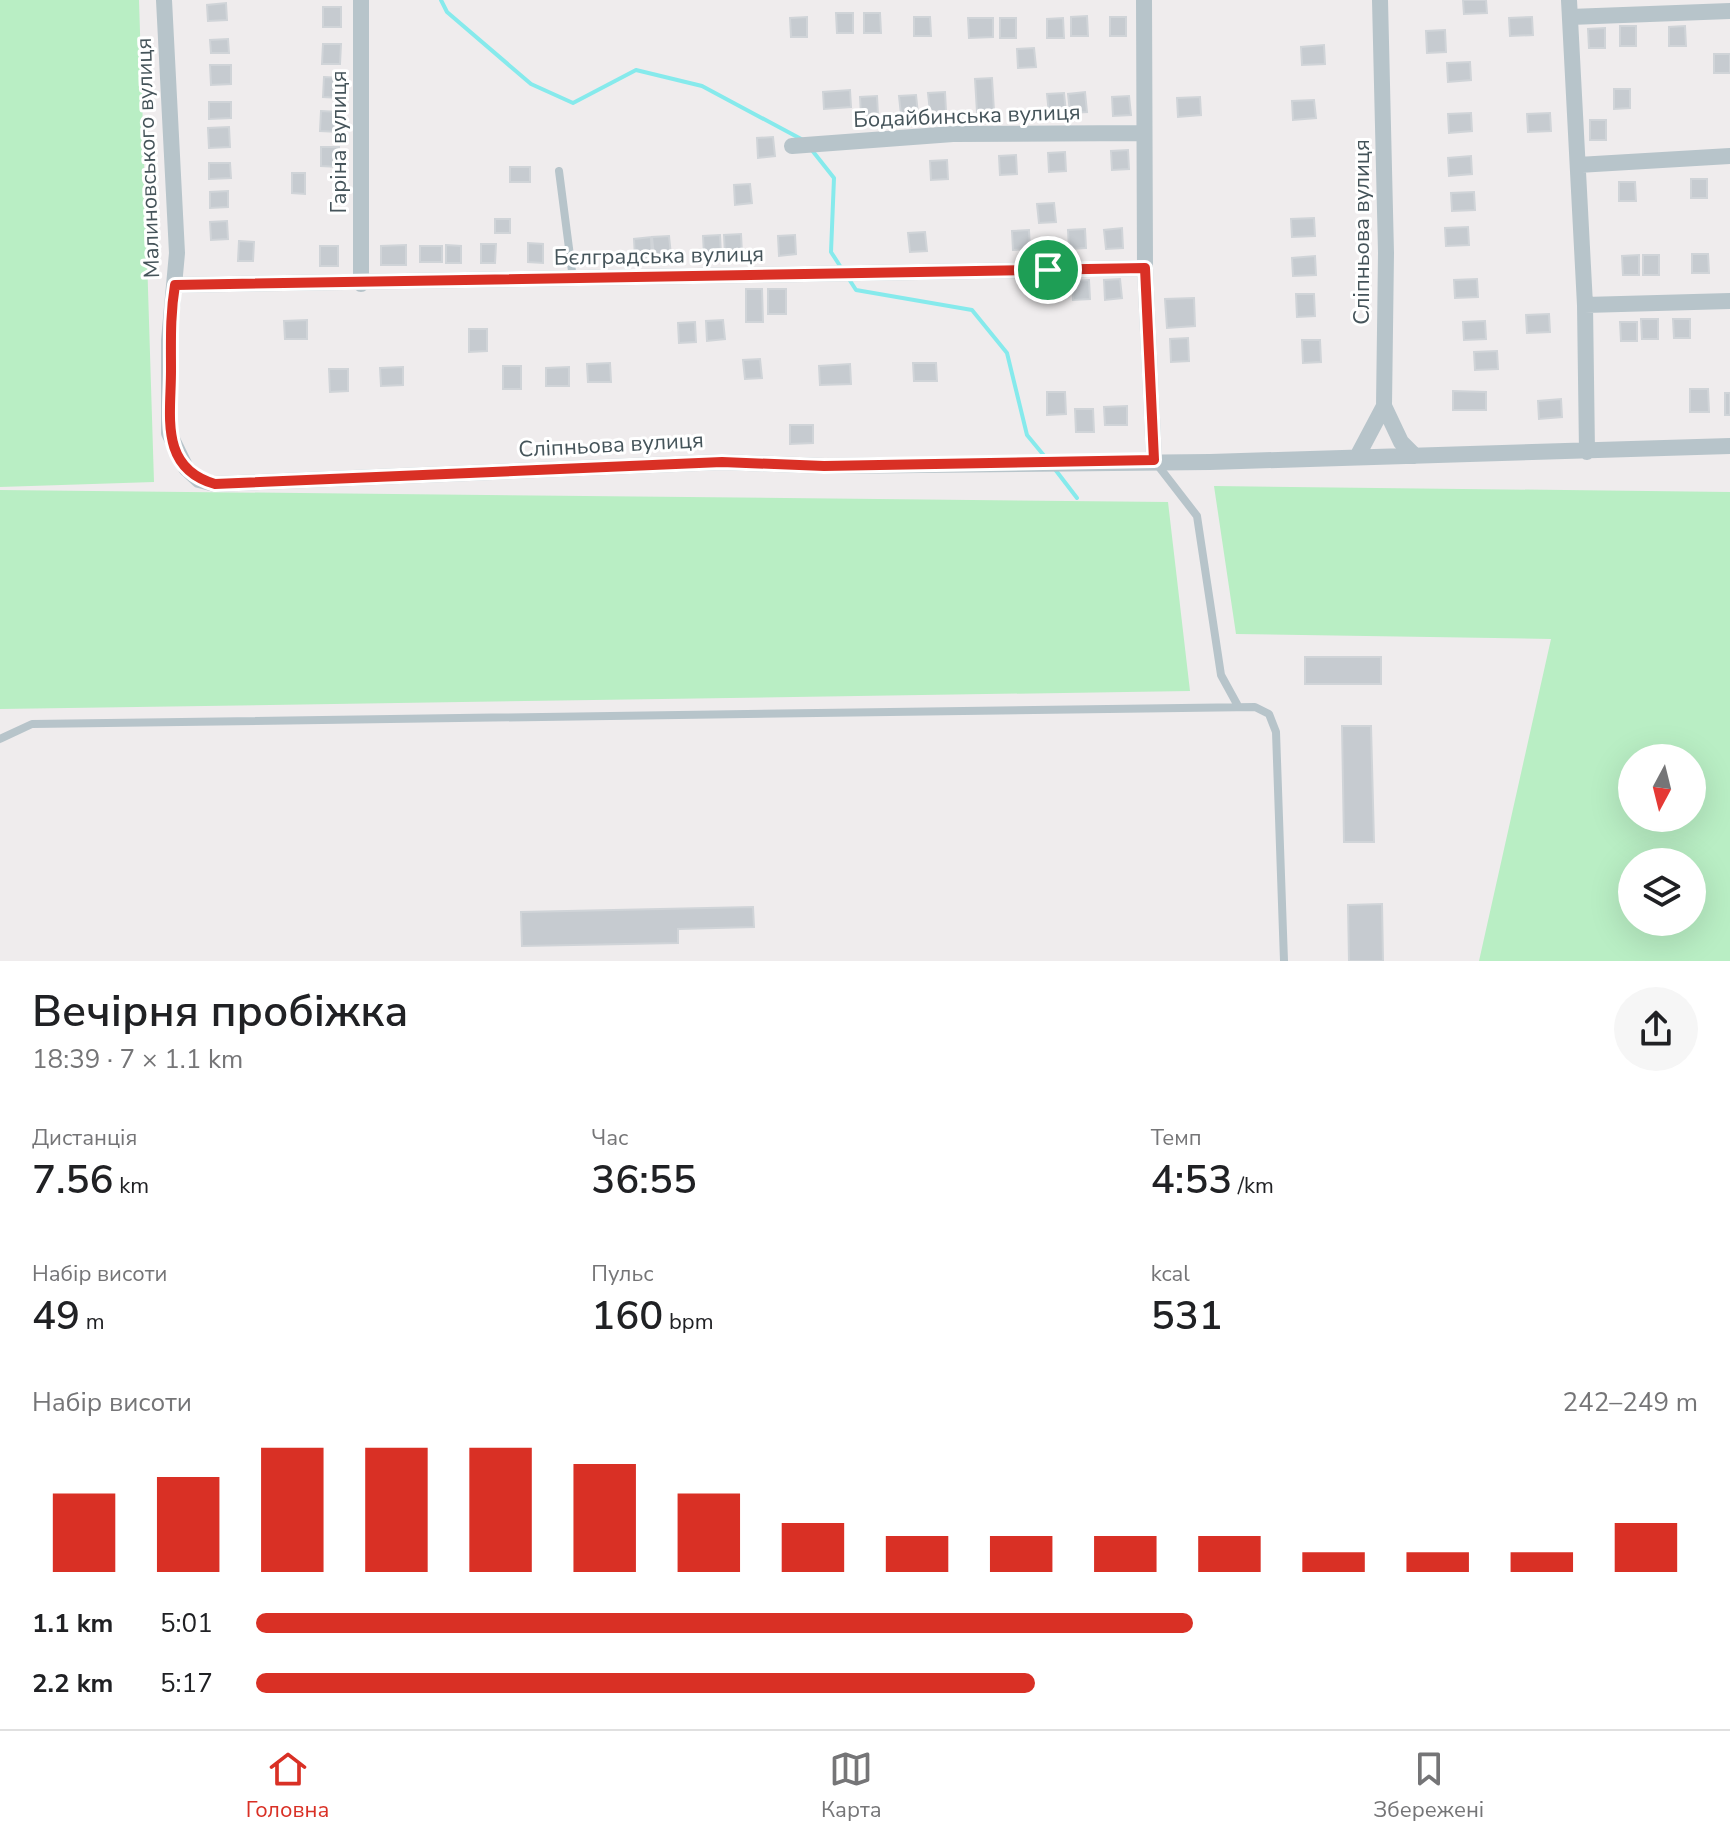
<!DOCTYPE html>
<html lang="uk">
<head>
<meta charset="utf-8">
<style>
	body { margin:0; font-family:"Nunito Sans",sans-serif; background:#f6f6f6; color:#202124; height:100vh; display:flex; flex-direction:column; font-size:30px; white-space:nowrap }
	* { box-sizing:border-box; margin:0 }
	p { font-size:26px; color:#757577 }
	.icon { flex:none; width:44px; height:44px; fill:none; stroke:currentColor; stroke-width:2; stroke-linecap:round; stroke-linejoin:round }
	.map { position:relative; height:961px; overflow:hidden }
	.panel { display:flex; flex-direction:column; background:#fff; flex:1 }
	.panel>* { flex:none }
	.needle { width:52px; rotate:187deg }
	.controls { position:absolute; left:1618px; top:744px; display:grid; gap:16px }
	.controls a { display:grid; place-items:center; width:88px; height:88px; border-radius:50%; background:#fff; box-shadow:0 8px 32px #0002; font-size:40px }
	.pin { position:absolute; display:grid; place-items:center; width:68px; height:68px; color:#fff; margin:-34px; border:4px solid #fff; border-radius:50%; box-shadow:0 2px 8px #0007 }
	.round { display:grid; place-items:center; flex:none; width:84px; height:84px; border-radius:42px; background:#f6f6f6 }
	.head { display:flex; align-items:center; justify-content:space-between; height:136px; padding:0 32px }
	h1 { font-size:44px; font-weight:600; line-height:60px }
	.metrics { display:grid; grid-template-columns:repeat(3,1fr); gap:12px; height:136px; padding:8px 32px }
	.metrics div { display:grid; align-content:center }
	.metrics b { font-size:40px; font-weight:600 }
	.metrics small { font-size:22px; font-weight:400 }
	.metrics p { font-size:22px }
	.chart { height:224px; padding:16px 32px }
	.chart p { display:flex; justify-content:space-between }
	.chart svg { width:100%; height:144px; margin-top:8px; stroke:#d93025; stroke-width:6 }
	ul { padding:0 32px; list-style:none; font-size:26px }
	li { display:grid; grid-template-columns:128px 96px 1fr; align-items:center; height:60px }
	li i { height:20px; border-radius:10px; background:#d93025 }
	.menu { display:flex; justify-content:space-around; align-items:center; height:112px; border-top:2px solid #e0e0e0; background:#fff; font-size:22px; color:#757577 }
	.menu a { display:grid; justify-items:center; gap:4px }
	.menu .current { color:#d93025 }
	.map>svg:first-child { display:block }
	.green { fill:#b9eec4; fill-rule:evenodd }
	.lines { fill:none; stroke-linecap:round; stroke-linejoin:round }
	.stream { stroke:#86eaec; stroke-width:4 }
	.building { fill:#c6cbd0; stroke:#d0d4d8; stroke-width:2 }
	.service { stroke:#b7c4ca; stroke-width:8 }
	.minor { stroke:#b7c4ca; stroke-width:16 }
	.route-casing { stroke:#fff; stroke-width:16 }
	.route { stroke:#d93025; stroke-width:10 }
	.labels { text-anchor:middle; dominant-baseline:central; stroke-width:6; stroke-linejoin:round; paint-order:stroke }
	.street-label { font-size:22px; fill:#45545a; stroke:#fff }
</style>
</head>
<body>
<div class="map">
<svg width="1730" height="961" viewBox="0 0 1730 961">
	<rect width="100%" height="100%" fill="#efeced"/>
	<path class="green" d="M0 0H139L154 482 0 487Z
		M1214 486 1730 492V961H1479L1551 639 1236 634ZM1692 758V818H1632V758ZM1692 862V922H1632V862Z
		M0 490 1168 502 1190 691 0 709Z"/>
	<g class="lines">
		<path class="stream" d="M441 0 447 12 531 84 573 103 636 70 702 86 803 140
			M811 149 834 178 831 252 842 269
			M847 276 856 290 972 310 1007 353 1027 435 1046 458
			M1054 468 1077 498"/>
	</g>
	<path class="building" d="M1463 0H1486L1487 13 1464 14Z
		M226 3 227 20 208 21 207 5Z
		M323 7H341V27H323Z
		M836 13H853V33H837Z
		M864 13H880L881 33H864Z
		M1087 16 1088 36H1071V17Z
		M807 17V37H791L790 18Z
		M914 17H930L931 36H914Z
		M1110 17H1126V36H1110Z
		M1532 17 1533 35 1510 36 1509 18Z
		M968 18H993V37L969 38Z
		M1000 18H1016V38H1000Z
		M1063 18 1064 38H1047V19Z
		M1620 26H1636V46H1620Z
		M1685 26 1686 46H1669V27Z
		M1605 28V48H1589L1588 29Z
		M1445 30 1446 52 1427 53 1426 31Z
		M228 39 229 53H211L210 40Z
		M323 44H341L340 64H322Z
		M1324 45 1325 64 1302 65 1301 47Z
		M1034 48 1036 67 1018 68 1017 49Z
		M1714 54H1730V73H1714Z
		M1470 62 1471 80 1448 82 1447 63Z
		M210 65H231V84L211 85Z
		M324 77 342 78 341 98 323 97Z
		M992 78 994 111 977 112 975 79Z
		M1614 89H1630V108L1614 109Z
		M850 90 851 107 824 109 823 92Z
		M945 92 946 111 930 112 928 93Z
		M1085 92 1087 112 1070 113 1068 94Z
		M1064 93 1066 113 1049 114 1047 94Z
		M916 95 918 114 901 115 899 96Z
		M877 96 878 115 861 116 860 97Z
		M1129 96 1131 115 1113 116 1112 97Z
		M1200 97 1201 115 1178 117 1177 98Z
		M1314 100 1316 118 1293 120 1292 101Z
		M209 102H231V118L209 119Z
		M321 111 339 112V132L320 131Z
		M1471 113 1472 131 1449 133 1448 114Z
		M1550 113 1551 131 1528 132 1527 114Z
		M1590 120H1606V140H1590Z
		M229 127 230 147 209 148 208 128Z
		M773 137 775 156 758 158 757 138Z
		M321 147H339V167L321 166Z
		M1128 150 1129 169 1112 170 1111 151Z
		M1065 152 1066 171 1049 172 1048 153Z
		M1016 155 1017 174 1000 175 999 156Z
		M1471 156 1472 174 1449 176 1448 158Z
		M947 160 948 179 931 180 930 161Z
		M209 163H230L231 178 209 179Z
		M510 167H530V182H510Z
		M292 173H305V194L292 193Z
		M1691 179H1707V198H1691Z
		M1619 182H1635L1636 201H1619Z
		M750 184 752 203 735 205 734 185Z
		M228 191V207L210 208V192Z
		M1474 192 1475 210 1452 211 1451 193Z
		M1054 203 1056 222 1039 223 1037 204Z
		M1314 218 1315 236 1292 237 1291 219Z
		M495 219H510V233H495Z
		M227 221 228 239 211 240 210 222Z
		M1468 227 1469 245 1446 246 1445 228Z
		M1122 228 1123 248 1106 249 1104 230Z
		M1085 229 1086 248 1069 249 1068 230Z
		M1029 230 1030 249 1013 250 1012 231Z
		M925 232 927 251 910 252 908 233Z
		M741 234 742 253 725 255 724 235Z
		M720 235 721 254 704 255 703 236Z
		M795 235 796 254 779 256 778 236Z
		M669 236 671 255 654 257 652 237Z
		M651 237 652 257 635 258 634 239Z
		M239 241 254 242 253 261H238Z
		M528 243 543 244V263L528 262Z
		M481 244H496L495 263H481Z
		M406 245V265H381V246Z
		M446 245 461 246V263H446Z
		M320 246H338V266H320Z
		M420 246H442V262H420Z
		M1692 254H1708L1709 273H1692Z
		M1639 255V275H1623L1622 256Z
		M1643 255H1659V275H1643Z
		M1315 256 1316 275 1293 276 1292 258Z
		M1120 279 1122 298 1105 300 1104 280Z
		M1477 279 1478 297 1455 298 1454 280Z
		M1089 280 1090 299 1073 300 1072 281Z
		M746 289H762L763 322H746Z
		M768 289H786V314H768Z
		M1296 294H1314L1315 316 1297 317Z
		M1194 298 1195 326 1167 328 1165 299Z
		M1549 314 1550 332 1527 333 1526 315Z
		M1641 319H1658V339H1642Z
		M1673 319H1690V338H1674Z
		M307 320V339H285L284 321Z
		M723 320 725 339 707 341 706 321Z
		M1485 321 1486 339 1464 340 1463 322Z
		M695 322 696 342 679 343 678 323Z
		M1620 322H1637V341H1621Z
		M469 329H487V351L469 352Z
		M1188 338 1189 361 1171 362 1170 339Z
		M1302 340H1320L1321 362 1303 363Z
		M1497 351 1498 369 1475 370 1474 352Z
		M760 359 762 378 745 379 743 360Z
		M610 363 611 382H588L587 364Z
		M913 363H936L937 381H914Z
		M850 364 851 384 820 385 819 366Z
		M503 366H521V389H503Z
		M403 367V385L381 386 380 368Z
		M569 367V386H546V368Z
		M329 369H348V391L330 392Z
		M1690 389H1708L1709 412H1690Z
		M1453 391 1486 392V410H1453Z
		M1047 392H1065L1066 414 1047 415Z
		M1725 393H1730V415H1725Z
		M1561 399 1562 417 1539 419 1538 401Z
		M1127 406V425H1105L1104 407Z
		M1075 409H1093L1094 432H1076Z
		M790 425H813V443L790 444Z
		M1305 657H1381V684H1305Z
		M1342 726H1371L1374 842H1344Z
		M1382 904 1383 961H1349L1348 905Z
		M753 907 754 927 678 929V943L522 946 521 912Z"/>
	<g class="lines">
		<path class="service" d="M559 171 573 279
			M1156 463 1197 516 1221 675 1238 706
			M0 739 32 724 1255 707 1269 714 1276 732 1284 961"/>
		<path class="minor" d="M164 0 177 253 169 340V433L186 468 199 480 215 484 722 462 824 466 1210 462 1730 446
			M1144 0 1145 268 1154 460
			M1569 0 1585 305 1587 452
			M1570 17 1730 11
			M792 146 953 134 1142 133
			M1578 165 1730 156
			M361 284V0
			M175 285 1145 268
			M1585 305 1730 301
			M1384 406 1401 442 1415 456
			M1357 457 1384 406 1386 253 1380 0"/>
	</g>
	<g class="lines">
		<g class="route-casing">
			<path id="route" d="M1145 268 1154 460 824 466 722 462 215 484C159 468 171 416 171 371 171 341 170 315 175 285Z"/>
		</g>
		<use href="#route" class="route"/>
	</g>
	<g class="labels">
		<g class="street-label">
			<text transform="translate(967 116) rotate(-2)">Бодайбинська вулиця</text>
			<text transform="translate(339 142) rotate(-90)">Гаріна вулиця</text>
			<text transform="translate(148 158) rotate(-92)">Малиновського вулиця</text>
			<text transform="translate(1362 232) rotate(-90)">Сліпньова вулиця</text>
			<text transform="translate(659 256) rotate(-1)">Бєлградська вулиця</text>
			<text transform="translate(611 445) rotate(-3)">Сліпньова вулиця</text>
		</g>
	</g>
</svg>
<div class="controls">
<a><svg class="needle" viewBox="-14 -14 28 28"><path d="M0-13l5 13h-10z" fill="#e53935"/><path d="M0 13l5-13h-10z" fill="#757577"/></svg></a>
<a><svg class="icon" aria-label="layers" viewBox="0 0 24 24"><path d="M12 4l9 5-9 5-9-5zM3 14l9 5 9-5"/></svg></a>
</div>
<div class="pin" style="left:1048px;top:270px;background:#1e9e55"><svg class="icon" aria-label="arrive" viewBox="0 0 24 24"><path d="M6 21V4h12l-3 4 3 4H6"/></svg></div>
</div>
<section class="panel">
<div class="head"><div><h1>Вечірня пробіжка</h1><p>18:39 · 7 × 1.1 km</p></div><a class="round"><svg class="icon" aria-label="share" viewBox="0 0 24 24"><path d="M12 15V3M7 8l5-5 5 5M5 13v7h14v-7"/></svg></a></div>
<div class="metrics">
<div><p>Дистанція</p><b>7.56<small> km</small></b></div>
<div><p>Час</p><b>36:55</b></div>
<div><p>Темп</p><b>4:53<small> /km</small></b></div>
</div>
<div class="metrics">
<div><p>Набір висоти</p><b>49<small> m</small></b></div>
<div><p>Пульс</p><b>160<small> bpm</small></b></div>
<div><p>kcal</p><b>531</b></div>
</div>
<div class="chart"><p><span>Набір висоти</span>242–249 m</p>
<svg viewBox="0 0 160 44" preserveAspectRatio="none"><path d="M5 44V20M15 44V15M25 44V6M35 44V6M45 44V6M55 44V11M65 44V20M75 44V29M85 44V33M95 44V33M105 44V33M115 44V33M125 44V38M135 44V38M145 44V38M155 44V29"/></svg>
</div>
<ul>
<li><b>1.1 km</b>5:01<i style="width:65%"></i></li>
<li><b>2.2 km</b>5:17<i style="width:54%"></i></li>
</ul>
</section>
<nav class="menu">
<a class="current"><svg class="icon" aria-label="home" viewBox="0 0 24 24"><path d="M3 11l9-7 9 7M6 9v11h12V9"/></svg>Головна</a>
<a><svg class="icon" aria-label="map" viewBox="0 0 24 24"><path d="M3 6l6-2 6 2 6-2v14l-6 2-6-2-6 2zM9 4v14M15 6v14"/></svg>Карта</a>
<a><svg class="icon" aria-label="saved" viewBox="0 0 24 24"><path d="M7 4h10v16l-5-4-5 4z"/></svg>Збережені</a>
</nav>
</body>
</html>
